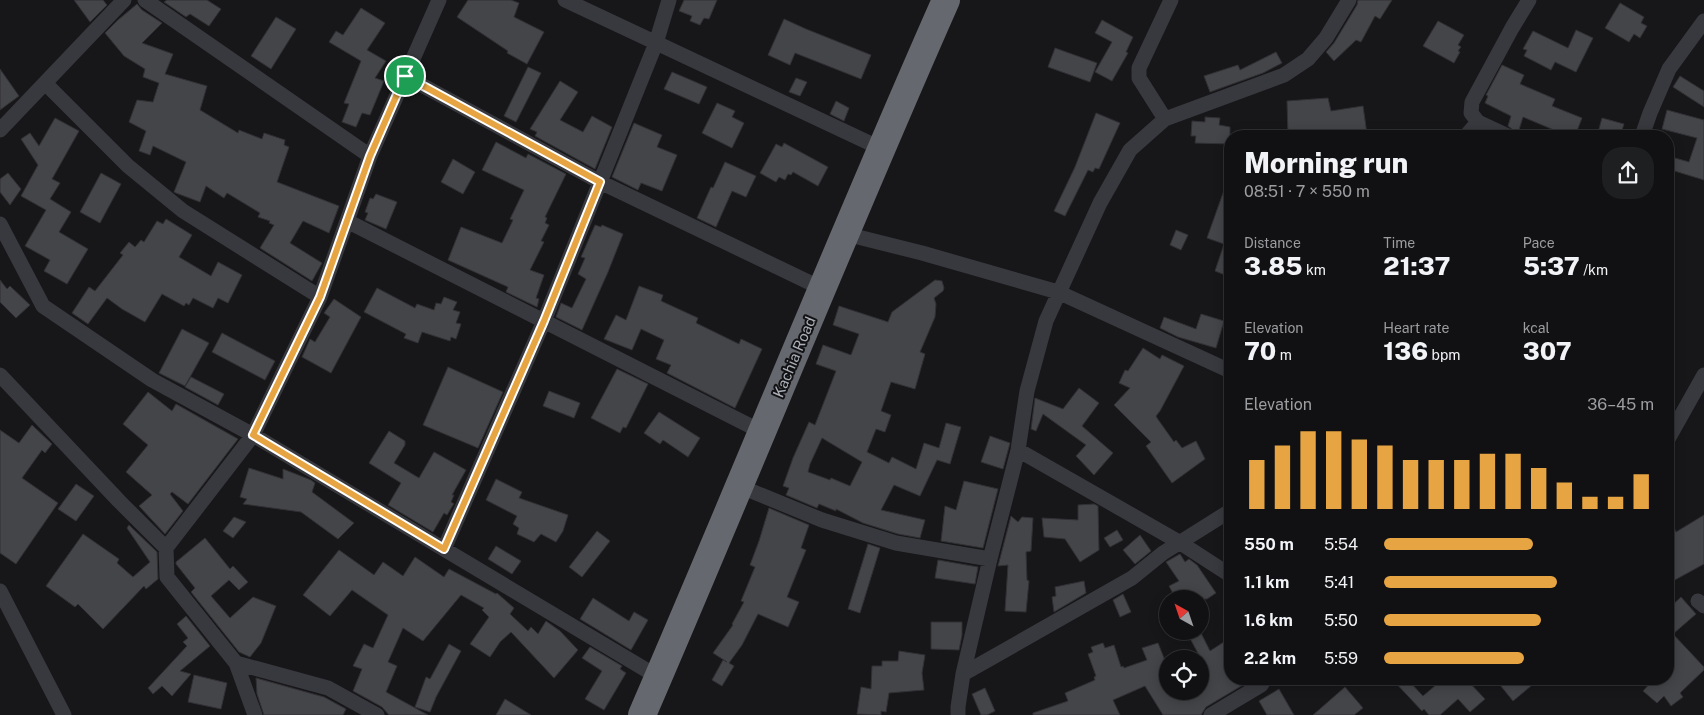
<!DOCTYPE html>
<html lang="en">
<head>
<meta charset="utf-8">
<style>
	body { margin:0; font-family:"Public Sans",sans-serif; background:#1e1f21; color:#f1f3f6; height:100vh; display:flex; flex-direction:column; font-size:19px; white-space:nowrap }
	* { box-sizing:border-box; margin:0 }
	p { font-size:16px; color:#9c9da0 }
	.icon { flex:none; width:28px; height:28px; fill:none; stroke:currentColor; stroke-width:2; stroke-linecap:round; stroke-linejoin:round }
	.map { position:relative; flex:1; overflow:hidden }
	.drawer { position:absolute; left:1224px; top:130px; width:450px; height:555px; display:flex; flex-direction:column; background:#111113; border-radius:20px; box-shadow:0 2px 12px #0003,0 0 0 1px #303133 }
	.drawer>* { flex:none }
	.needle { width:32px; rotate:320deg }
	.tools { position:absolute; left:1159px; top:590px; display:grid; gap:10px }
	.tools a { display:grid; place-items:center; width:50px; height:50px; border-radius:50%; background:#111113; box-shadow:0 2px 12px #0003,0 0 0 1px #303133; font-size:25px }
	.pin { position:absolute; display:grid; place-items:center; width:42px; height:42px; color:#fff; margin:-21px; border:2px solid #fff; border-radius:50%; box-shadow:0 1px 5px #0007 }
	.round { display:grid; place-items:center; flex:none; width:52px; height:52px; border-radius:20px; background:#1e1f21 }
	.overview { display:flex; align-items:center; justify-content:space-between; height:85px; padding:0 20px }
	h1 { font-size:28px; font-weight:800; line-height:38px }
	.metrics { display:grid; grid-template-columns:repeat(3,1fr); gap:8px; height:85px; padding:5px 20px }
	.metrics div { display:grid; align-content:center }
	.metrics b { font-size:25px; font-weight:800 }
	.metrics small { font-size:14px; font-weight:400 }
	.metrics p { font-size:14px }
	.chart { height:140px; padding:10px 20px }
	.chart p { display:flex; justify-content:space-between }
	.chart svg { width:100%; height:90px; margin-top:5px; stroke:#e6a542; stroke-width:6 }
	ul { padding:0 20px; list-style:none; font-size:16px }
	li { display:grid; grid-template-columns:80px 60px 1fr; align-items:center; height:38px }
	li i { height:12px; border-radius:6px; background:#e6a542 }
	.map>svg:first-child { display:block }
	.building { fill:#444549; stroke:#313135; fill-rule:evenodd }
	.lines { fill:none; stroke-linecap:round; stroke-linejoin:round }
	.street { stroke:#38393e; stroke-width:15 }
	.highway { stroke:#65686e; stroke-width:28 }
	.route-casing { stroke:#fff; stroke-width:10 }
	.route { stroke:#e6a542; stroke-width:6 }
	.labels { text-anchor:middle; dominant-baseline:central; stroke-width:4; stroke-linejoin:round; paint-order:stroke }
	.street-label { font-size:15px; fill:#aaafb8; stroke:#121214 }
</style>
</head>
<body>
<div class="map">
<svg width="1704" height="715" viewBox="0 0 1704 715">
	<rect width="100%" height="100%" fill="#171719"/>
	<path class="building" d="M74 0H103L107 5 90 22Z
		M167 0H207L221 9 209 26 190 14 186 17 164 2Z
		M468 0H511L519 3 514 17 544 32 527 64 507 53 508 51 457 17Z
		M684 0H717L709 19 704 18 700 25 690 21 692 16 679 11Z
		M1358 0H1392L1380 19 1375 16 1361 42 1356 40 1334 61 1326 52 1334 43 1357 5Z
		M1620 3 1644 17 1641 23 1647 26 1640 38 1634 34 1629 42 1605 28Z
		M137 4 142 10 162 23 142 43 173 54 165 74 207 86 200 110 238 133 239 130 262 139 264 133 285 140 284 145 289 147 277 182 339 206 329 233 303 221 290 243 322 263 312 281 260 248 274 225 269 223 270 221 258 217 260 213 227 193 224 198 206 186 200 202 176 193 174 192 186 162 153 146 150 155 139 151 146 131 129 122 137 100 153 102 159 83 143 77 145 69 124 56 105 33 118 20Z
		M361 8 385 23 367 50 386 61 375 78 384 81 370 115 362 113 356 127 342 122 349 104 344 103 361 61 329 42 336 31 343 35Z
		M276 17 296 29 271 69 251 56Z
		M784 19 806 29 871 55 861 79 795 53 790 65 768 55Z
		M1102 20 1133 37 1126 52 1128 53 1112 81 1095 72 1112 42 1095 33Z
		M1438 21 1464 35 1458 45 1461 47 1458 51 1460 52 1454 63 1423 46Z
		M1576 30 1593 38 1576 72 1555 62 1551 70 1524 56 1527 50 1523 49 1533 31 1568 48Z
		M1055 48 1097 63 1090 82 1048 67Z
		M1276 52 1282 63 1263 73 1210 92 1204 76 1238 65 1240 70Z
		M1502 65 1524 75 1520 84 1555 99 1552 106 1582 118 1575 136H1562L1553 132 1554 130 1523 117 1518 133H1517L1508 126 1511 116 1485 103 1488 96 1486 95Z
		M528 67 541 73 516 122 504 116Z
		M0 69 19 96 0 110Z
		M672 72 707 87 699 104 664 89Z
		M1680 76 1704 91V107L1673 87Z
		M796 78 807 82 800 96 789 92Z
		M560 81 578 92 560 120 583 132 592 116 612 127 595 169 535 136 537 132 530 129Z
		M1328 98 1331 111 1363 106 1367 134 1337 136 1336 131 1288 136 1287 101Z
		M836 101 849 108 844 121 830 114Z
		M717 103 735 111 732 117 744 123 732 148 702 133Z
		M1667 110 1704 120V180L1668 169V156L1689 162 1697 138 1662 129Z
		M1096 113 1120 123 1099 169 1095 168 1093 172 1088 170 1065 216 1054 211 1075 167Z
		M1205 117 1220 118 1219 125 1230 127V144L1195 143 1196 136H1191L1192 121 1205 122Z
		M55 118 79 131 52 179 60 183 50 199 71 212 59 232 88 249 67 284 44 271 50 260 25 246 46 210 21 196 38 165 21 139 30 133 39 146Z
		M1602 118 1624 124 1620 136H1597Z
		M634 123 662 135 657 147 677 155 662 191 641 183 638 190 612 177Z
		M496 142 526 158 528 154 566 174 545 217 547 218 545 223 549 225 541 241 544 242 530 270 544 275 536 298 539 299 537 307 506 292 508 287 448 260 461 227 502 243 513 220 510 219 524 190 482 170Z
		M784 143 828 167 818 186 793 172 791 175 788 174 785 180 779 177 776 182 760 173 776 144 782 147Z
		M453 159 475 172 463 194 441 182Z
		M725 162 756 176 746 197 732 191 716 227 697 218 711 187 713 188Z
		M8 173 21 189 10 205 0 192V179Z
		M101 173 121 184 100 223 80 212Z
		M1228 179H1230V277L1215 271 1224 244 1207 238Z
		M376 194 397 202 386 229 365 220 368 213 365 212 370 198 373 199Z
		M166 219 192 235 179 257 211 276 218 262 242 275 228 303 218 298 213 308 193 298 189 305 186 303 184 306 162 294 145 322 122 309 107 298 88 324 72 313 89 287 95 291 123 255 120 253 129 242 135 247 141 240 144 242 157 221 163 224Z
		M595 225 601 227 602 225 623 234 608 272 582 330 556 317 561 303 572 308 586 279 578 274 585 258 581 257Z
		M1176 230 1188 235 1181 250 1170 245Z
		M0 280 7 289 10 286 30 305 16 318 0 302Z
		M935 280 942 281 944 288 943 291 934 298 936 304 935 317 920 352 925 354 915 389 891 382 881 411 891 415 885 432 876 429 867 452 889 463 892 457 916 469 924 443 939 448 946 423 961 427 950 464 937 460 920 496 894 485 881 510 925 520 920 538 898 534 863 523 836 509V511L819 504 817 508 786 495 789 488 783 486 793 458 809 422 815 425 836 371 816 364 823 345 851 355 859 334 833 325 839 306 888 322 892 312ZM822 438 862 462 850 486 831 478 830 480 808 472 810 464Z
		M639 286 663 295 661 301 698 318 696 323 739 344 741 339 762 349 735 408 667 373 671 365 656 359 664 340 641 329 632 350 604 339 616 315 626 320Z
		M377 288 415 308 417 304 434 310 436 303 441 304 444 297 457 302 453 310 460 312 456 323 461 324 456 339 451 337 450 341 422 332 418 343 404 338 406 334 364 312Z
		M334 299 361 317 331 373 302 357 310 339 315 342 330 317 324 313Z
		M1201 314 1224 321 1216 348 1178 337 1160 328 1164 317 1196 329Z
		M182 329 209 343 185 386 159 373Z
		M222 333 275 361 265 380 212 352Z
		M1143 348 1160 359 1162 355 1184 366 1160 411 1156 416 1157 418 1174 442 1176 440 1182 448 1196 441 1205 459 1172 483 1146 446 1151 442 1114 405 1130 388 1119 383 1125 370 1128 371Z
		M448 367 503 392 478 448 423 425Z
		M617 369 648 384 626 428 623 427 620 433 591 418Z
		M191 377 224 394 218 405 185 387Z
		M1079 388 1099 403 1082 426 1113 453 1094 475 1076 456 1086 445 1043 414 1036 431 1031 429 1035 398 1063 409Z
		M549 391 580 403 574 418 543 406Z
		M148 392 172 411 176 404 238 439 188 504 172 492 170 494 183 511 165 534 139 506 152 495 126 472 148 445 123 424Z
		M659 412 700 438 688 457 663 440 660 444 644 433Z
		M32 425 52 444 45 453 42 450 22 478 58 503 16 564 0 553V430L19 443Z
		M389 431 405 441V445L394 463 419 478 434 452 466 470 452 495H454L451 502 454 504 453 505 447 515 444 513 433 532 388 505 401 483 369 463Z
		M990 436 1010 443 1003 469 981 462Z
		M249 468 283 479V469L311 480 315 483 312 492 354 523 338 539 301 512 243 504 247 499 240 497Z
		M496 479 522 492 519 498 568 515 563 531 556 542 541 534 534 542 517 534 519 528 513 524 517 516 486 500Z
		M964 481 998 489 983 548 941 541 945 506 956 510Z
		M76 484 94 496 76 521 58 509Z
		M1094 504 1098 506 1099 550 1080 562 1065 539 1044 537 1042 518 1078 520V505Z
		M769 508 809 525 801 548 806 550 787 597 799 602 788 627 758 614 742 645 729 663 734 666 722 686 712 680 723 660 727 662 713 653 733 625 732 624 744 602 741 601 755 567 750 565 759 541Z
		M1668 515 1676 532 1704 515V564L1673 581 1671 577 1668 579V556L1673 553 1668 543Z
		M1011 516 1018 522 1022 517 1033 518 1031 551 1026 552 1027 580 1029 581 1026 612 1005 611 1008 565 998 566Z
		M234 517 246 522 233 538 223 531Z
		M129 525 157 552 158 579 146 589 144 586 103 629 78 604 75 607 46 586 83 534 119 559 117 563 133 577 150 562 127 528Z
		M1117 530 1123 540 1110 547 1104 538Z
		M597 531 610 541 582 577 569 567Z
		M1140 535 1151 551 1135 564 1123 550Z
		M205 538 230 569 233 566 248 582 239 590 229 580 211 596 230 618 253 597 276 606 261 643 250 657 239 652 191 592 195 588 176 564V562Z
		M868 544 880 548 860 613 848 609Z
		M496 546 521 561 512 574 488 559Z
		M339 550 374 575 383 562 403 576 415 557 444 577 449 569 496 594 497 593 514 608 510 614 528 631 531 627 538 634 546 621 560 631 578 650 554 678 511 632 500 642 490 657 470 644 489 617 482 610 484 608 461 595 423 641 403 628 388 662 397 666 386 692 428 715H389L382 707 353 691 362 669 353 666 364 644 373 648 388 615 352 590 330 616 303 595Z
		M1180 554 1185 562 1189 559 1197 565 1216 593 1207 599H1176L1169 586 1179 581 1166 562Z
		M938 560 978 567 975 584 935 578Z
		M1084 581 1086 593 1054 612 1052 597 1056 596 1055 587Z
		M1123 594 1131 612 1120 617 1113 600Z
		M1681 597 1696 614 1673 634 1704 667V670L1680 693 1683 697 1671 706 1664 696 1657 703 1643 691 1654 679H1668V609Z
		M593 598 629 621 634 612 648 620 631 650 580 619Z
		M186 616 210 646 180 671 191 674 172 696 162 686 153 694 148 688 187 646 183 642 188 638 177 624Z
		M931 622H962V635L959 650 931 649Z
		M1186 631H1200L1210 651 1230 638V679H1253L1206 707 1201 715H1163L1145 686 1113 700 1120 715H1033V713L1068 701 1065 693 1095 680 1094 677 1096 676 1088 654 1093 652 1091 647 1103 643 1105 648 1114 645 1121 667 1123 666 1124 668 1147 660 1142 648 1158 643 1168 668V691H1200V657Z
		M449 644 461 651 436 697 430 712 415 707 426 677 430 679Z
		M590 647 622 666 620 669 626 673 604 710 585 699 602 671 582 658Z
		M899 651 925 655 922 673 924 690 889 693 886 712 881 711V715L857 714 861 687 871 689 872 666H882V661H898Z
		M194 675 227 683 221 709 188 702Z
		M256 678 324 697 346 709 343 715H264L257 694Z
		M1392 679H1407L1423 696 1443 679H1466L1485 699 1470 712 1458 699 1440 715H1429L1424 709 1422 711Z
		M1508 679H1525L1531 686 1513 701 1500 685Z
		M1345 687 1363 708 1354 715H1313Z
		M985 688 995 711 987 715H981L972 694Z
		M1279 689 1294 715H1267L1259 701Z
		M505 699 531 715H496Z"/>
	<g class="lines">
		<path class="street" d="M145 0 370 156
			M565 0 880 148
			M405 76 600 182 823 289
			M45 83 128 166 183 211 320 297
			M1165 119 1139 78V68L1171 0
			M0 130 124 0
			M1466 136 1478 122
			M1508 136 1478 122 1471 113 1472 102 1512 28 1529 0
			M1642 136 1650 113 1669 69 1704 21
			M347 221 762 432
			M0 224 43 306 152 380 253 435 658 677
			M846 234 922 253 1058 292 1230 371
			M0 375 119 501 166 548 167 577 236 663 255 715
			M1668 439 1704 375
			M1018 450 1179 542 1230 575
			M739 486 822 520 896 543 990 559
			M166 548 253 435 320 297 370 156 439 0
			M444 549 544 321 656 43 669 0
			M0 591 64 715
			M1698 601 1704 606
			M236 663 328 688 377 715
			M963 674 1132 578 1163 553 1230 511
			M958 715V707L963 674 990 559 1018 450 1027 391 1046 321 1100 203 1130 150 1165 119 1284 75 1308 59 1326 38 1349 0
			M1211 715 1261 685 1265 679"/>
		<path class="highway" d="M642 715C745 477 841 237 946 0"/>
	</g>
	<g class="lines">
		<g class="route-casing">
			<path id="route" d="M405 76 600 182 544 321 444 549 253 435 320 297 370 156Z"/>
		</g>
		<use href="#route" class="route"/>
	</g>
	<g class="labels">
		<g class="street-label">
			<text transform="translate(794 357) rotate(-67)">Kachia Road</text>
		</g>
	</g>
</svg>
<div class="tools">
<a><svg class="needle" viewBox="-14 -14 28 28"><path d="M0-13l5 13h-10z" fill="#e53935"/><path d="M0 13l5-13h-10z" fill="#9c9da0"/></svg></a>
<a><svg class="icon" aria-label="locate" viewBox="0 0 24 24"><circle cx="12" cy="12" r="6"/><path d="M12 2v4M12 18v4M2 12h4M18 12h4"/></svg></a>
</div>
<div class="pin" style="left:405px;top:76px;background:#1e9e55"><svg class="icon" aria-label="arrive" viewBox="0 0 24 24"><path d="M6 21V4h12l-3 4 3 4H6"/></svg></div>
<section class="drawer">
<div class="overview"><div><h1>Morning run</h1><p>08:51 · 7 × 550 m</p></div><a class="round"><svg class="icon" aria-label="share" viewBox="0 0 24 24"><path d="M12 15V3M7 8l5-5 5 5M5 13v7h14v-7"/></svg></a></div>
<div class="metrics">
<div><p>Distance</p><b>3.85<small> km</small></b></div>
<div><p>Time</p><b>21:37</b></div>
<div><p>Pace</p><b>5:37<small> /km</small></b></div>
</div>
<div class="metrics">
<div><p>Elevation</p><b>70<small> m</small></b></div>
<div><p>Heart rate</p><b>136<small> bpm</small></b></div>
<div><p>kcal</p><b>307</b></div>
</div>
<div class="chart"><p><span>Elevation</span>36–45 m</p>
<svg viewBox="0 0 160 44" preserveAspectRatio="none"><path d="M5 44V20M15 44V13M25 44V6M35 44V6M45 44V10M55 44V13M65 44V20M75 44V20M85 44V20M95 44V17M105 44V17M115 44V24M125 44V31M135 44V38M145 44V38M155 44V27"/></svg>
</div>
<ul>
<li><b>550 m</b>5:54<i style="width:55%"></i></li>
<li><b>1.1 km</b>5:41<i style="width:64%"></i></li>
<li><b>1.6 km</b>5:50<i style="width:58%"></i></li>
<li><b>2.2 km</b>5:59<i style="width:52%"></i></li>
</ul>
</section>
</div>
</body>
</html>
